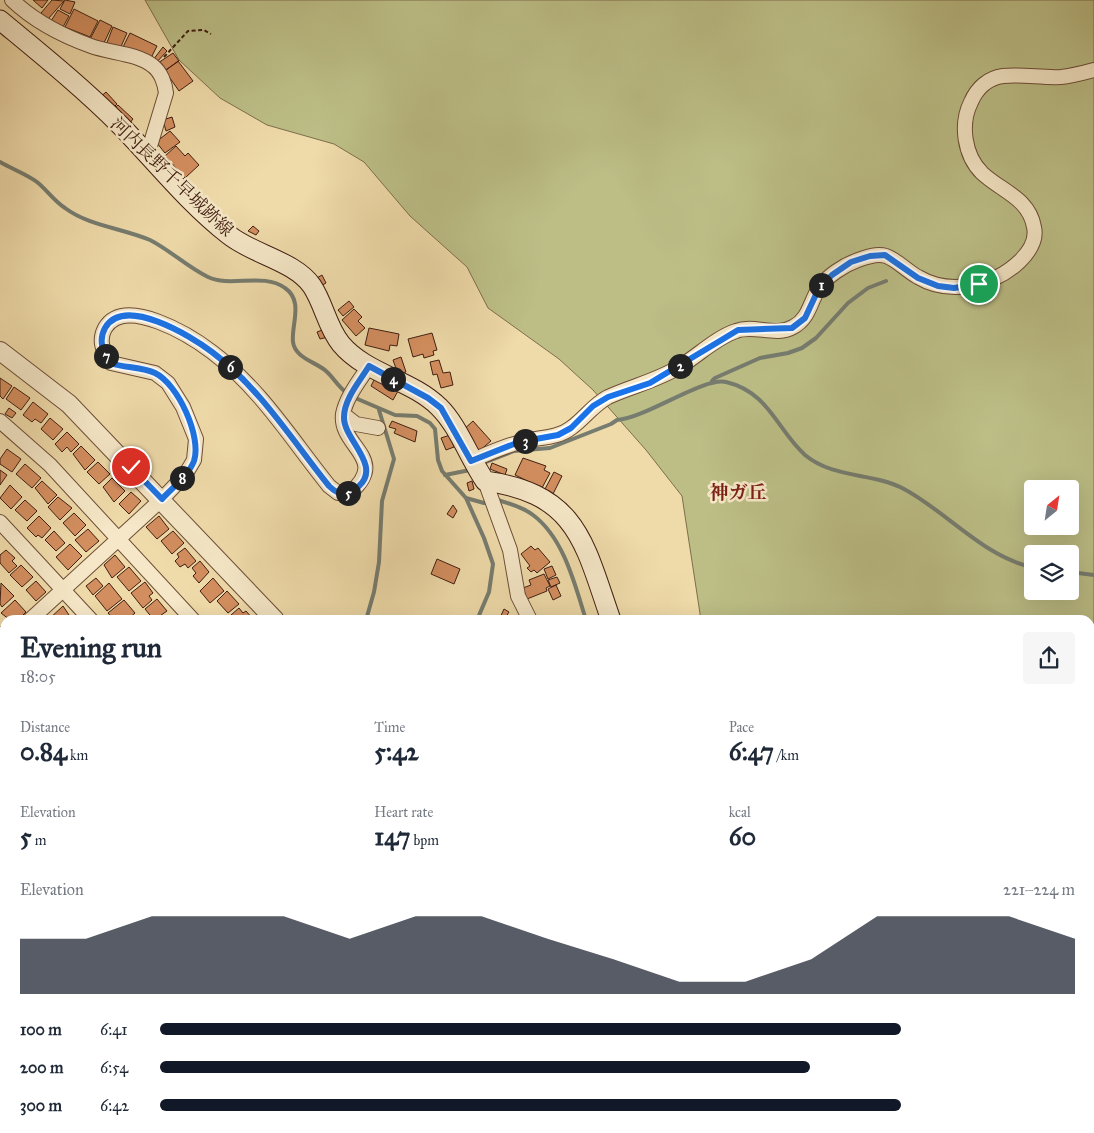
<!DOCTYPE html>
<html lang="en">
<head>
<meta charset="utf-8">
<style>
	body { margin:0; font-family:"IM FELL Great Primer","Noto Serif JP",serif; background:#f6f6f7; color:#1f2937; height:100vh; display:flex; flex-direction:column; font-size:19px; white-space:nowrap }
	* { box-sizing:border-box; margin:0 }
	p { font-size:16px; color:#747a83 }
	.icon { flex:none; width:28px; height:28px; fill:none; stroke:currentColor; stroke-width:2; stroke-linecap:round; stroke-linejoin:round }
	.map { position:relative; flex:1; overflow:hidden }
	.details { position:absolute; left:0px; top:615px; width:1095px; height:519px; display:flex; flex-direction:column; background:#fff; border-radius:15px 15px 0 0; box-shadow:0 5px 20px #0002 }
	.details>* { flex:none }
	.needle { width:32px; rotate:30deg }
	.controls { position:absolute; left:1024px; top:480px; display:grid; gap:10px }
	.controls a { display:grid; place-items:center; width:55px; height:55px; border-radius:5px; background:#fff; box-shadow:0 5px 20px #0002; font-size:25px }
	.pin { position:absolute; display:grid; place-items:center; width:42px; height:42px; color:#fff; margin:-21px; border:2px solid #fff; border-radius:50%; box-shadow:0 1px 5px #0007 }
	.km { position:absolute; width:25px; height:25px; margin:-12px; border-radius:50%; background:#222; color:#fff; font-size:14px; line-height:25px; text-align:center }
	.round { display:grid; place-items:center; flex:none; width:52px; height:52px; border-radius:5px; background:#f6f6f7 }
	.head { display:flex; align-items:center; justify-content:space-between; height:85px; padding:0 20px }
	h1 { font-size:28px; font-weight:700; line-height:38px }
	.figures { display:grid; grid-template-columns:repeat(3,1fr); gap:8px; height:85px; padding:5px 20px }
	.figures div { display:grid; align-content:center }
	.figures b { font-size:25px; font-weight:700 }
	.figures small { font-size:14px; font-weight:400 }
	.figures p { font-size:14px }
	.chart { height:140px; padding:10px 20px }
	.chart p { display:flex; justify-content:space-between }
	.chart svg { width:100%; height:90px; margin-top:5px; fill:#111827; opacity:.7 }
	ul { padding:0 20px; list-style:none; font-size:16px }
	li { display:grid; grid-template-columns:80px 60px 1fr; align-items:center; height:38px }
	li i { height:12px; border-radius:6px; background:#111827 }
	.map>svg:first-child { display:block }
	.green { fill:#bcbe86; stroke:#7e6e4c; fill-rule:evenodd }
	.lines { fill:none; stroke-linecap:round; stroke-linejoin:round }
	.stream { stroke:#767c6f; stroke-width:4 }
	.building { fill:#d38e5f; stroke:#401e11 }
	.minor-casing { stroke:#6c4d37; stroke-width:16 }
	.tertiary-casing { stroke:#6c4d37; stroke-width:20 }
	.secondary-casing { stroke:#401e11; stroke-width:21 }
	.path { stroke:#401e11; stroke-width:2; stroke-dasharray:4 2.5; stroke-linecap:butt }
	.minor { stroke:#f5e7c7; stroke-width:14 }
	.tertiary { stroke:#f5e7c7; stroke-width:18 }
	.secondary { stroke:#f5e7c7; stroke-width:19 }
	.route-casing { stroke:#fff; stroke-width:10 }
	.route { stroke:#1a73e8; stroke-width:6 }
	.labels { text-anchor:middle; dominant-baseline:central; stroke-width:5; stroke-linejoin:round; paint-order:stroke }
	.street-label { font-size:18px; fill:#401e11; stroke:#f5e7c7 }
	.neighbourhood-label { font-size:19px; font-weight:bold; fill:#7a1f14; stroke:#f5e7c7 }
</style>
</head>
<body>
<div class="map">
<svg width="1094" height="1133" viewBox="0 0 1094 1133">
	<rect width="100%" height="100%" fill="#efdaa9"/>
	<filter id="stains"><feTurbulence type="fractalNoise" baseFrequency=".004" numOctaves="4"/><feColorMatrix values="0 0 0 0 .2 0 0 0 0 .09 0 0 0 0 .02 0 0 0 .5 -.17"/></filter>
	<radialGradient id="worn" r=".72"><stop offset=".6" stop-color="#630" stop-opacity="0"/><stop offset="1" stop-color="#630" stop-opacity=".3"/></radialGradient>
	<path class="green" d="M145 0H1094V1133H890L889 1129H1090V620H701L682 496 646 450 593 390 559 359 488 308 467 267 410 216 364 162 334 144 267 125 220 98 179 60ZM1032 489H1070V526H1032ZM1032 554H1070V591H1032Z
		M0 899 5 904V983L2 986 5 992V1025L0 1023Z
		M451 1129H714L711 1133H448Z"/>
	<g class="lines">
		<path class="stream" d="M0 162C12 169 26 174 37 182 47 190 54 201 65 208 89 226 122 228 150 240 170 250 187 267 208 277 231 288 263 272 285 288 304 301 291 325 293 342 295 358 316 362 326 371 334 378 338 387 347 393
			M712 381 715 378 760 358 788 353 802 348 816 338 848 303 868 288 886 281
			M353 397 395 415 417 416 430 423 435 429 438 460 442 471 466 498 484 538 493 564 489 592 477 620
			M486 462 514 451 550 448 611 424 617 420C646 418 703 377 726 382 769 392 777 430 805 455 834 479 872 472 904 489 947 512 984 557 1032 567
			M445 475 470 470
			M466 498 484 503
			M498 500C510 504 523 507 533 515 564 538 575 585 586 620
			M1070 572 1094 575
			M366 620 374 592 379 562 382 501 394 459 379 410
			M723 1133 727 1129"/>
	</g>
	<path class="building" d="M33 0H48L42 8Z
		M52 0 64 1 48 19 41 13Z
		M65 0 75 2 70 14 60 9Z
		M74 9 98 21 90 37 65 27Z
		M58 10 69 16 63 27 51 21Z
		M100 20 112 26 102 47 88 43Z
		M113 27 127 33 119 51 106 45Z
		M130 33 157 46 149 62 122 49Z
		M163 47 167 51 156 63 153 60Z
		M173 53 179 61 164 71 158 63Z
		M178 61 193 81 179 91 165 71Z
		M106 92 117 104 108 113 96 101Z
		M118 105 133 119 125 129 109 113Z
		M172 117 175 127 166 131 163 120Z
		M170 131 180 142 165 153 156 142Z
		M176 146 185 156 188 153 199 165 185 178 165 156Z
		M253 226 259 231 256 235 248 231Z
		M322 275 326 283 319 287 315 279Z
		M349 301 354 307 343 316 338 310Z
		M354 309 362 317 358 321 365 328 356 336 342 320Z
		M369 328 399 334 397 346 390 345 389 351 365 345Z
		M325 329 328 337 320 339 317 332Z
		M432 333 437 350 433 351 434 355 424 358 423 354 413 357 408 339Z
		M401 357 406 372 398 374 393 360Z
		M439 360 443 373 450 372 453 385 441 388 437 374 433 375 430 362Z
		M0 378 12 386 3 399 0 396Z
		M375 378 398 391 393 400 371 386Z
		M14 387 30 398 21 410 6 399Z
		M33 402 48 414 41 423 35 419 32 422 23 415Z
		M9 408 16 413 12 418 5 414Z
		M50 418 63 429 53 440 41 429Z
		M392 421 417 431 415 442 394 433 396 429 389 427Z
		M473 421 491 441 479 451 462 431Z
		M67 432 79 444 71 452 67 447 62 452 55 444Z
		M450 435 454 447 446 450 441 438Z
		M81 446 95 460 85 470 73 454Z
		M7 449 21 459 12 472 0 464V459Z
		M523 458 546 466 544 470 550 473 542 488 515 475Z
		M98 462 110 474 99 484 87 472Z
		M492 463 507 469 505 475 490 469Z
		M25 464 41 478 32 488 16 474Z
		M0 470 7 475 0 485Z
		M554 472 562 476 553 494 545 489Z
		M112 478 125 491 114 502 103 487Z
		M42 481 57 495 48 504 35 488Z
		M472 481 474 489 469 491 467 483Z
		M10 485 22 497 11 509 0 498Z
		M131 492 141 501 129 514 119 504Z
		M58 497 72 508 60 520 48 507Z
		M25 500 37 511 27 521 15 510Z
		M453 505 457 511 453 518 447 514Z
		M74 513 86 525 75 536 63 523Z
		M39 516 51 528 42 538 38 535 36 537 27 528Z
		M159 516 169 529 157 539 146 527Z
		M88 529 99 541 86 552 75 540Z
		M54 531 65 543 56 551 45 540Z
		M173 531 184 543 172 554 161 541Z
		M70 544 82 556 68 570 56 557Z
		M531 546 535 550 538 548 550 562 537 573 534 570 531 572 527 568 530 566 521 554Z
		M185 548 196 561 188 568 185 564 180 567 175 561 179 557 177 554Z
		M6 550 15 558 12 561 17 566 9 573 0 563V555Z
		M115 555 125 567 112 578 104 565Z
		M437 559 460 569 454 584 431 574Z
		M200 561 209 572 199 583 193 576 196 573 192 568Z
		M21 565 33 577 22 587 10 575Z
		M552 566 556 575 548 579 544 569Z
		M129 567 141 581 129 591 117 577Z
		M544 574 550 586 546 588 547 591 527 599 523 588 531 585 529 580Z
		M557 577 560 583 551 587 548 580Z
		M96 578 103 586 93 595 86 586Z
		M213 578 224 591 210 603 200 591Z
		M36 581 46 592 36 601 26 590Z
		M145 582 153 593 149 596 152 600 143 608 131 593Z
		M1 583 14 596 2 607 0 604Z
		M109 583 122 599 107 611 95 596Z
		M556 585 561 596 553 600 548 589Z
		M227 591 239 604 228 613 217 601Z
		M157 599 167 611 154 620 145 609Z
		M15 600 26 612 18 620H10L1 613Z
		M124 600 135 613 127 620H121L117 615 113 619 108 613Z
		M63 606 71 618 69 620H48Z
		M239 608 243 613 246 611 252 618 234 620 231 615Z
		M504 609 509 612 504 620H499Z
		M1 694 5 698V713L0 718Z
		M5 736V756L0 751V741Z
		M4 763 5 784 3 786 0 782V766Z
		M3 854 5 855V874L0 871V859Z
		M5 1107V1127L0 1119V1110Z"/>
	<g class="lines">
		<g class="minor-casing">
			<path id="minor" d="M12 0C33 20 63 36 91 46 110 53 137 53 153 66 161 72 165 84 166 93L147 156
				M343 414 356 424 378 428
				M0 421 50 465 193 620
				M471 461C487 454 504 446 521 442 537 437 557 439 571 428 585 418 593 405 608 397 632 386 656 381 679 367 698 356 715 338 736 331 754 324 776 337 793 327 809 319 810 302 819 288 827 276 844 265 858 260 866 257 877 253 886 256 897 260 907 271 918 277 950 296 994 286 1020 261 1029 252 1037 240 1034 227 1029 198 1001 191 982 173 964 155 960 124 971 102 977 88 988 78 1003 76 1022 74 1042 78 1061 77 1072 76 1083 73 1094 70
				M485 481 510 550 518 596 530 620
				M0 522 91 620
				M30 620 162 499 185 475 194 460 196 439 183 407 168 383 155 373 111 363C103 351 98 341 105 328 125 295 191 336 212 352 260 388 292 440 329 486L338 493H350C390 458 339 447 343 414 346 397 360 380 369 366
				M0 634 5 640
				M0 723 5 718
				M0 817 5 826
				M0 1074 5 1083
				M0 1100 5 1097"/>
		</g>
		<g class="tertiary-casing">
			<path id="tertiary" d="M0 351 69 404 275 620
				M142 1133V1129"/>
		</g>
		<g class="secondary-casing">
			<path id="secondary" d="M0 20C41 54 82 87 120 125 156 162 188 203 229 235 252 254 295 261 312 286 324 304 327 327 341 344 366 374 412 380 439 407 457 424 470 459 485 481 578 494 584 543 611 620
				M849 1129 850 1133"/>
		</g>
		<path class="path" d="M164 57 188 31 204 30 211 34
			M0 884 5 888
			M0 899 5 904
			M5 983 2 986 5 992
			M0 1023 5 1025
			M33 1129V1133
			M12 1133 20 1129
			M354 1133 360 1129
			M477 1133 478 1129
			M520 1133 521 1129
			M538 1133 540 1129
			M566 1133 575 1129
			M589 1133 595 1129
			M638 1133 640 1129"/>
		<use href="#minor" class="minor"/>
		<use href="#tertiary" class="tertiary"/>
		<use href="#secondary" class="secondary"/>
	</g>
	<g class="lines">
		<g class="route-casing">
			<path id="route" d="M131 467 162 499C173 487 188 476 194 461 202 437 178 384 155 373 142 367 125 368 110 363 103 351 98 341 105 328 124 295 191 336 212 352 260 388 292 440 329 486 334 491 342 496 350 493 353 492 356 488 359 486 382 465 343 439 344 417 344 399 360 381 369 366L428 398 441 408 471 461 519 442 558 435 571 428 593 406 608 397 650 383 738 330 792 328 805 318 819 288 832 275 851 262 870 256 885 255 918 278 938 286 954 288 979 284"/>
		</g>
		<use href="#route" class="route"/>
	</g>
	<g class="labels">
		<g class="street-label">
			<text transform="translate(172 177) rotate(44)">河内長野千早城跡線</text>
		</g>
		<g class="neighbourhood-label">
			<text x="738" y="492">神ガ丘</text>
		</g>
	</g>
	<rect width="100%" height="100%" filter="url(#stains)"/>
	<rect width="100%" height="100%" fill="url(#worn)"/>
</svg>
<div class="controls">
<a><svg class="needle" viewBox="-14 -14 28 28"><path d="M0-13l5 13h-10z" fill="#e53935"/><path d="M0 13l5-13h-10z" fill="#747a83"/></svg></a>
<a><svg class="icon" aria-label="layers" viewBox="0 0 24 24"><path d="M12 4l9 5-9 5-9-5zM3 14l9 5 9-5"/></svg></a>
</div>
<div class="pin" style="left:979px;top:284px;background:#1e9e55"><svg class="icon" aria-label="arrive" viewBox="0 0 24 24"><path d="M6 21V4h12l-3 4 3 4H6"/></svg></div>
<div class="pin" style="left:131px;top:467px;background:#d93025"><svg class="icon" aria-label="check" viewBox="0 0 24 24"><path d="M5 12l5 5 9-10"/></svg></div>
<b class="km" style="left:821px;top:285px">1</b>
<b class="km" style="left:680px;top:366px">2</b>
<b class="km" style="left:525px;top:441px">3</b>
<b class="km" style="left:393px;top:379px">4</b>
<b class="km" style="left:348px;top:493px">5</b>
<b class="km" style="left:230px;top:367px">6</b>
<b class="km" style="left:106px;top:356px">7</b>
<b class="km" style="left:182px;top:478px">8</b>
<section class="details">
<div class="head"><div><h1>Evening run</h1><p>18:05</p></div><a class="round"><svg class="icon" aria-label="share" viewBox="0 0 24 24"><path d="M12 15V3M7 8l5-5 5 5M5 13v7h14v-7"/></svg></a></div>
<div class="figures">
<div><p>Distance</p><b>0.84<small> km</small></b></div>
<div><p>Time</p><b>5:42</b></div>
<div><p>Pace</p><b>6:47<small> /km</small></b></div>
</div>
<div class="figures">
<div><p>Elevation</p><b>5<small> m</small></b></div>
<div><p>Heart rate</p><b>147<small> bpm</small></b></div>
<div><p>kcal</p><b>60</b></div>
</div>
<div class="chart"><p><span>Elevation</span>221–224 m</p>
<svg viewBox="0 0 160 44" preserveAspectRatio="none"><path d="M0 44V17L10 17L20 6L30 6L40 6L50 17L60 6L70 6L80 17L90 27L100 38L110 38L120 27L130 6L140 6L150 6L160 17V44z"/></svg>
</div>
<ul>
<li><b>100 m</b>6:41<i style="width:81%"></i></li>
<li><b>200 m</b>6:54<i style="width:71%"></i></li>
<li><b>300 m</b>6:42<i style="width:81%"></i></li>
</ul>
</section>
</div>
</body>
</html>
